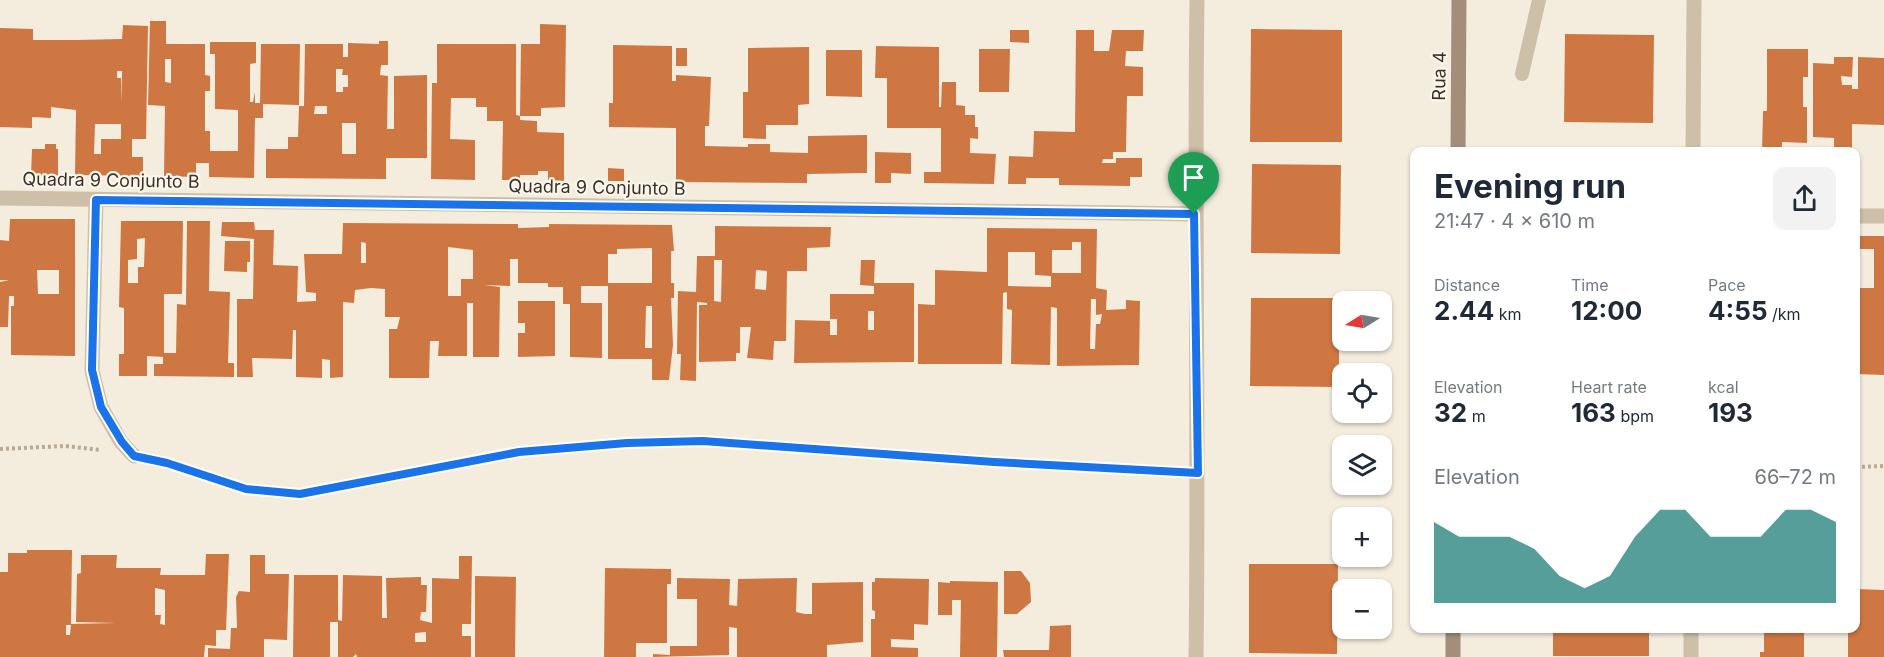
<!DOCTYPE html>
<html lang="en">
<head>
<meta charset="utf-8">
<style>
	body { margin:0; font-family:Inter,sans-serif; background:#f2f2f3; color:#1f2937; height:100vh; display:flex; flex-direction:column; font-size:22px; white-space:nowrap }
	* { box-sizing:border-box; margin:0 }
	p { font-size:20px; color:#747a83 }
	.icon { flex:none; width:33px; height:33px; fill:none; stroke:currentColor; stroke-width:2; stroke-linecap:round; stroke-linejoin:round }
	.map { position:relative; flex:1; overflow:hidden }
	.details { position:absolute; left:1410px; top:147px; width:450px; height:486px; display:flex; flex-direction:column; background:#fff; border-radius:12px; box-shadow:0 2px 4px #0004 }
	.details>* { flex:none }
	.needle { width:39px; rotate:259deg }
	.tools { position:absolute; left:1332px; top:291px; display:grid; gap:12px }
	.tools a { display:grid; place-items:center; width:60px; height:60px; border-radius:12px; background:#fff; box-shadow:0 2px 4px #0004; font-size:30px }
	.pin { position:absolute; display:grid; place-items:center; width:51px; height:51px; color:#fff; margin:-62px -26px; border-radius:50% 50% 50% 0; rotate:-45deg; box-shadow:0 0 6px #0007 }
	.pin .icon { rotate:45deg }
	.round { display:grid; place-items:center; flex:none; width:63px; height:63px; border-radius:12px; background:#f2f2f3 }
	.head { display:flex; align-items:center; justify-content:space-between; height:102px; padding:0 24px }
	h1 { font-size:33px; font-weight:700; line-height:45px }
	.figures { display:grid; grid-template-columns:repeat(3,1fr); gap:9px; height:102px; padding:6px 24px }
	.figures div { display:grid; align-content:center }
	.figures b { font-size:26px; font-weight:700 }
	.figures small { font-size:16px; font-weight:400 }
	.figures p { font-size:16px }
	.chart { height:168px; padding:12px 24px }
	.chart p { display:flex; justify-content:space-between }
	.chart svg { width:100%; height:108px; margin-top:6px; fill:#0f766e; opacity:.7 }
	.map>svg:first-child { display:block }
	.building { fill:#ce7743; fill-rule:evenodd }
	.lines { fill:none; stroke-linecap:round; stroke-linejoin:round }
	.path { stroke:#baa993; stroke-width:4; stroke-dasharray:3 3; stroke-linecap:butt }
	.lane { stroke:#cebfa9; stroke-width:14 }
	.street { stroke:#cebfa9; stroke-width:15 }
	.secondary { stroke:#a28e7a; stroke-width:15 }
	.route-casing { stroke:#fff; stroke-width:12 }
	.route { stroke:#1a73e8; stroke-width:8 }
	.labels { text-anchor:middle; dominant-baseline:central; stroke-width:4.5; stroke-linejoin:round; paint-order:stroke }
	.street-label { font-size:18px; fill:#3b3129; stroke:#fbf6ec }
</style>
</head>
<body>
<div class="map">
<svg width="1884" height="657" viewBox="0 0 1884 657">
	<rect width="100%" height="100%" fill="#f4edde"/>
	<path class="building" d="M150 21H166V44H205V75L210 76V91H205V131H210V151H238V110L215 109V54H210V42H256V63L250 64V102H253L255 92V103H260L261 44H300L299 105 263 104V118H255L254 178 209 177V163H196V177L164 176 165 106 148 105ZM165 59H171V83L165 82Z
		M540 24 566 25 565 107 541 108V116H520V120L537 121V132L564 133V181L548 180V171H538V175H520V180H502L503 121H487V107H476V98H451L450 139 475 140V180L431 179 432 83H437V44H516V115L520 116 521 44H540Z
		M123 25 148 26 146 139H132V157H143V176L75 175 76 110 51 107V118L32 117V128L0 127V28L33 29V40H77L122 39ZM117 71H122V102L121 78H117ZM95 124H121V139H101V154H94Z
		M1251 29 1342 30V142H1250Z
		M1010 30H1029V43L1010 42Z
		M1076 30H1094V51H1109L1112 30H1144L1143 51H1126L1125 66 1143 67V96H1127L1126 152H1113V159H1103L1102 163H1116V158H1142V177H1130V186L1059 185V178H1026V184H1008L1009 156 1033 157 1034 131 1075 132Z
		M1565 34 1654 35 1653 123 1564 122Z
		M379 41H388V65H381L380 75 388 76 387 129H394V76L427 75V158H386V179L266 178V149H288V137H298L299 106H304L305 44H343V57H348V43L379 44ZM336 69H343L342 75H348V87H343V92H336ZM315 106H327V114H314ZM342 123H356V154H342Z
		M613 45 672 46V81H676V75L711 77 709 126H705V146L748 147V144H770V152L808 153V136L867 135V173L807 174V183L676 182V128L609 127V103H613Z
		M876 46 939 47V107H941L942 82H956V105L965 106V115H975V127H978V139L970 138V153L996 154 994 184 924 183V172H941V128H887V78H875Z
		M809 47V104L798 105V125H766V139L743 138V92H748V48Z
		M676 48H687V66H676Z
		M979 49H1010L1009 92H979Z
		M1767 49H1808V77H1803V107H1807V143L1782 142V152H1762L1763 111H1767Z
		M826 50H862V97L826 96Z
		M1834 57H1853L1852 77 1841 76 1842 85H1852V89H1858V57L1884 58V125L1852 124V152H1834V138L1813 137V63L1834 64Z
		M45 144H56V149H58V176H31L32 149H45Z
		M875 152 911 153V174L891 173V183H875Z
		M1252 164 1341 165 1340 254 1251 253Z
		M608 168 624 169V181H608Z
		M10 219H75V356L11 355V306H14V296H9L8 327H0V282L9 280H0V240L9 241ZM37 270H59V294H38Z
		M121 221H183L182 294H164V353H176L177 304 186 305 187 221H210L209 291 230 292 228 363H234V377L154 376V364H163V357L147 356V376H119V354H124V308L119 307ZM145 238 144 267H138V283H128V260L137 259V239Z
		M222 222H254L255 230H274L273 265 298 266 297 302 316 301V293L306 292 304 254H342L343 223 518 224V228L549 227V224L672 225 674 251H671V283H674V298H671L673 345 669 380H652V359H608V286H581V303H602V358L570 357V304H563V287H548V283H518V259H510V286L484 285 500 287 499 357H473V303H467V356H438L439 341H430L429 378H389V329H397L400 317H385V289L371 288 355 290 354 303 343 302V377L330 378V360L322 359V378L296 377V330H293L292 359 252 358 253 377H237V299H253L254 239 221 236ZM361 242 366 243V263H361ZM448 247 473 250V279H461V296H448ZM652 248V283H608V254H617V249ZM646 306H652V348H645Z
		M715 226 831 227 830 247 807 248V271H787L786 341H774L773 360 747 358 751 327H740V353H736V361L699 362V305H707V303L697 302 696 381 680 380 681 354H677L678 291 696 292 697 256H715ZM714 260H722L721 302 714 301ZM756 270 767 271 766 290 755 289Z
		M987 228 1097 229 1096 288 1107 290 1106 310 1126 309V300L1140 301 1139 365 1057 366V308L1051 307 1050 365 1011 364 1012 310 1007 309V292L1003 293 1002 364H918V304L935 305V270L987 272ZM1072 242H1081V273H1052V250H1072ZM1008 252H1035V275L1051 276V287L1008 286ZM1091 299H1096V315L1102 314 1100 324H1096L1095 349H1090Z
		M1856 236H1884V375L1856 374V288H1874V249H1856Z
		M225 241H250V262H247V272L224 271Z
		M861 260H875L874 283H914V362L794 363 795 320 830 321V335H837V319H830V294H874V286L860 285ZM868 311H874V330H868Z
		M1251 298H1339V387L1250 386Z
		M518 301H555V356L518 357V333H525V323H518Z
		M27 550H72L71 625H66V635H70L71 624 116 623 76 622 77 574 81 573V555H117L116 568H161L160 575H205L206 554H229L226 630H216V646L205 645 204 657H0V572H8V553H27ZM155 588 165 590V625L160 624 161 615H155Z
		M250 555H265V574H289L287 640 264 639V657H208V648L230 649 231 628H237L236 597 239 591 250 592Z
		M459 556H472L471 624H462V636H471V657H357L356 654 353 657H338V622H330V657H293L294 575H338V620L342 621 343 575 382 576V618H387L386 578 421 577V585H427L426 612H421L420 620 432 623V578L459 579ZM426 632V642H415V633Z
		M1249 564H1338L1337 654 1249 653Z
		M605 568 671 569V584H667V643H636V657H604Z
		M1004 571H1021L1030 583 1031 602 1017 614H1004Z
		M475 576 516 577 515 657H475Z
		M677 578 730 579 729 605 737 606 738 579 797 578 796 612 805 614H812V583L863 582V642L827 645V657H737V628L729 627V655L653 657V654L670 655V646H697V599H677Z
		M875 578 929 579 928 625 914 624V640L891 639V647L918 648V657H871V619H875V611L872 610V582H875Z
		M950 581 998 582 997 657H960L961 600H952V615H938V582L950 583Z
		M1856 589 1884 590V657H1848V628H1856Z
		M1071 625V657H1004L1003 650H1049L1050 626Z
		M1553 628H1649V656H1553Z
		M1764 628 1804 630V657H1760V652H1764Z"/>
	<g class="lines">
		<path class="path" d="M0 449 65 446 101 450
			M155 460 246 489 277 494 324 491 519 452 627 443 703 441 994 462 1175 471
			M1856 467 1884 466"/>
		<path class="lane" d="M1522 74 1539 0"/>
		<path class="street" d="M1693 152 1694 0
			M0 198 1194 214
			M96 200 92 371 101 407 121 442 134 456
			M1856 216H1884
			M1196 657C1199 438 1194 219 1197 0
			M1691 657V628"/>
		<path class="secondary" d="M1458 152 1459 0
			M1453 657V628"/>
	</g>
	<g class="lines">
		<g class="route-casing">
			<path id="route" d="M96 200 1194 214 1198 473 994 462 703 441 627 443 519 452 300 494 246 489 167 463 134 456 122 442 101 407 92 370Z"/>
		</g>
		<use href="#route" class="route"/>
	</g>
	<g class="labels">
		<g class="street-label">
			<text transform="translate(1439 76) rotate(-89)">Rua 4</text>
			<text transform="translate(111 180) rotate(1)">Quadra 9 Conjunto B</text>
			<text transform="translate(597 187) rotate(1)">Quadra 9 Conjunto B</text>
		</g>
	</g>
</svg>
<div class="tools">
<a><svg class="needle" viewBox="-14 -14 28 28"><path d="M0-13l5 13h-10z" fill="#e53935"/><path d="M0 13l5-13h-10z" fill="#747a83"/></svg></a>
<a><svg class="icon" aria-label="locate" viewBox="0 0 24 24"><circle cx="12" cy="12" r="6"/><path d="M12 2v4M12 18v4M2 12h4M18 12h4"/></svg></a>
<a><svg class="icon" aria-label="layers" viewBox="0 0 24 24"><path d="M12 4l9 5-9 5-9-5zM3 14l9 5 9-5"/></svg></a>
<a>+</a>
<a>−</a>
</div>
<div class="pin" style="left:1194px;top:214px;background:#1e9e55"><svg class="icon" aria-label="arrive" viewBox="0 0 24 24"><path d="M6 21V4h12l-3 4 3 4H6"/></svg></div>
<section class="details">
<div class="head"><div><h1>Evening run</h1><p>21:47 · 4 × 610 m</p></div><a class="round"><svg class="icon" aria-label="share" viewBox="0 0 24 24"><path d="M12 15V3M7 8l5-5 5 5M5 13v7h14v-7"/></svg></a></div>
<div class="figures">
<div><p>Distance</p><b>2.44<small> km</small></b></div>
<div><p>Time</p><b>12:00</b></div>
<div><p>Pace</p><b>4:55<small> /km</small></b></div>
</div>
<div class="figures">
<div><p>Elevation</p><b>32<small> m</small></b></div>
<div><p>Heart rate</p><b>163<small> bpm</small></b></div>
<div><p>kcal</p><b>193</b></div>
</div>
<div class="chart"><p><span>Elevation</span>66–72 m</p>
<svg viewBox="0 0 160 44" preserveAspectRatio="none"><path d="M0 44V11L10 17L20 17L30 17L40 22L50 33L60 38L70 33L80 17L90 6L100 6L110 17L120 17L130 17L140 6L150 6L160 11V44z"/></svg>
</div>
</section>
</div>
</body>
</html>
